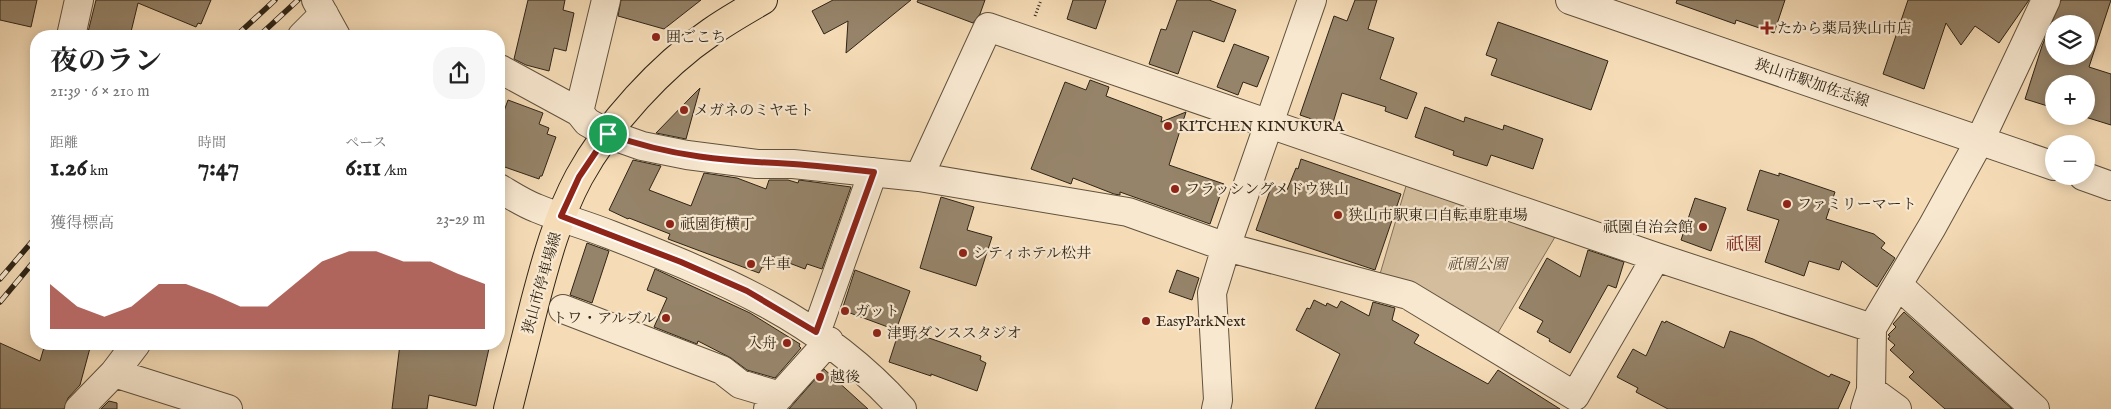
<!DOCTYPE html>
<html lang="ja">
<head>
<meta charset="utf-8">
<style>
	body { margin:0; font-family:"IM FELL English","Noto Serif JP",serif; background:#f6f6f6; color:#222; height:100vh; display:flex; flex-direction:column; font-size:19px; white-space:nowrap }
	* { box-sizing:border-box; margin:0 }
	p { font-size:16px; color:#767676 }
	.icon { flex:none; width:28px; height:28px; fill:none; stroke:currentColor; stroke-width:2; stroke-linecap:round; stroke-linejoin:round }
	.map { position:relative; flex:1; overflow:hidden }
	.panel { position:absolute; left:30px; top:30px; width:475px; height:320px; display:flex; flex-direction:column; background:#fff; border-radius:20px; box-shadow:0 2px 12px #0003 }
	.panel>* { flex:none }
	.tools { position:absolute; left:2045px; top:15px; display:grid; gap:10px }
	.tools a { display:grid; place-items:center; width:50px; height:50px; border-radius:50%; background:#fff; box-shadow:0 2px 12px #0003; font-size:25px }
	.pin { position:absolute; display:grid; place-items:center; width:42px; height:42px; color:#fff; margin:-21px; border:2px solid #fff; border-radius:50%; box-shadow:0 1px 5px #0007 }
	.round { display:grid; place-items:center; flex:none; width:52px; height:52px; border-radius:20px; background:#f6f6f6 }
	.headline { display:flex; align-items:center; justify-content:space-between; height:85px; padding:0 20px }
	h1 { font-size:28px; font-weight:700; line-height:38px }
	.figures { display:grid; grid-template-columns:repeat(3,1fr); gap:8px; height:85px; padding:5px 20px }
	.figures div { display:grid; align-content:center }
	.figures b { font-size:25px; font-weight:700 }
	.figures small { font-size:14px; font-weight:400 }
	.figures p { font-size:14px }
	.chart { height:140px; padding:10px 20px }
	.chart p { display:flex; justify-content:space-between }
	.chart svg { width:100%; height:90px; margin-top:5px; fill:#8f2418; opacity:.7 }
	.map>svg:first-child { display:block }
	.green { fill:#d3bd9c; stroke:#817059 }
	.building { fill:#96846a; stroke:#2f2416; fill-rule:evenodd }
	.lines { fill:none; stroke-linecap:round; stroke-linejoin:round }
	.minor-casing { stroke:#60523e; stroke-width:30 }
	.major-casing { stroke:#2f2416; stroke-width:30 }
	.path { stroke:#2f2416; stroke-width:3; stroke-dasharray:1 2.5; stroke-linecap:butt }
	.minor { stroke:#f8e8d0; stroke-width:28 }
	.major { stroke:#f5dcb7; stroke-width:28 }
	.rail-casing { stroke:#2f2416; stroke-width:5.5 }
	.rail { stroke:#f8e8d0; stroke-width:4; stroke-dasharray:11; stroke-linecap:butt }
	.route-casing { stroke:#fff; stroke-width:10 }
	.route { stroke:#8f2418; stroke-width:6 }
	.poi-dot { fill:#8f2418; stroke:#f8e8d0; stroke-width:2 }
	.labels { text-anchor:middle; dominant-baseline:central; stroke-width:4.5; stroke-linejoin:round; paint-order:stroke }
	.poi-label { font-size:15px; fill:#2f2416; stroke:#f8e8d0; text-anchor:start }
	.street-label { font-size:15px; fill:#2f2416; stroke:#f8e8d0 }
	.park-label { font-size:15px; font-style:italic; fill:#584a38; stroke:#f8e8d0 }
	.quarter-label { font-size:18px; fill:#7a1f14; stroke:#f8e8d0 }
</style>
</head>
<body>
<div class="map">
<svg width="2111" height="409" viewBox="0 0 2111 409">
	<rect width="100%" height="100%" fill="#f5dcb7"/>
	<filter id="stains"><feTurbulence type="fractalNoise" baseFrequency=".004" numOctaves="4"/><feColorMatrix values="0 0 0 0 .2 0 0 0 0 .09 0 0 0 0 .02 0 0 0 .5 -.17"/></filter>
	<radialGradient id="worn" r=".72"><stop offset=".6" stop-color="#630" stop-opacity="0"/><stop offset="1" stop-color="#630" stop-opacity=".3"/></radialGradient>
	<path class="green" d="M1406 186 1555 237 1496 336 1380 274Z"/>
	<path class="building" d="M0 0H37L31 27 0 20Z
		M96 0H211L201 24 198 23 196 27 138 3 130 36H87Z
		M528 0H565L563 10 574 13 566 51 554 48 549 71 526 65 514 59Z
		M621 0H701L664 29 618 16Z
		M833 0H911L846 53 848 21 824 34 812 11Z
		M918 0H985L980 14 973 23 917 2Z
		M1073 0H1106L1096 29 1067 19Z
		M1177 0H1209L1236 10 1224 42 1193 31 1178 74 1149 64 1161 29 1166 30Z
		M1355 0H1377L1368 29 1394 38 1380 79 1417 93 1407 119 1385 111 1386 107 1342 93 1332 126 1300 115 1334 16 1347 21Z
		M1677 0H1785L1774 33 1736 20 1735 24 1676 3Z
		M1908 0H2029L1999 43 1975 26 1961 45 1946 23 1924 89 1883 74Z
		M2061 0H2111L2089 67 2111 74V125L2082 116H2086V84H2054V108L2025 99 2042 46ZM2054 24H2086V56H2054Z
		M1498 22 1608 61 1591 110 1491 75 1497 59 1486 55Z
		M1234 44 1269 57 1257 87 1243 82 1238 95 1217 87Z
		M1090 80 1109 87 1106 96 1162 117 1161 122 1186 112 1169 165 1224 184 1210 224 1120 192V195L1114 194 1073 178 1071 184 1031 169 1065 82 1086 90Z
		M700 88 686 139 656 133 690 98Z
		M508 100 543 113 539 124 549 128 547 134 556 137 542 176H540L539 179 499 165V109L504 111Z
		M1425 107 1464 122 1465 117 1503 130 1504 125 1543 139 1533 169 1491 155 1487 166 1453 155 1454 151 1415 137Z
		M1301 159 1401 194 1375 270 1256 230 1272 185 1287 190 1296 168 1298 169Z
		M633 160 661 166 649 190 691 206 704 173 737 178 766 189 769 180H788L798 183 799 180 851 187 822 269 807 264 805 269 768 255 764 267H762L759 273 668 239 670 234 629 218 628 219 609 210Z
		M1760 170 1779 176V173L1835 192 1826 219 1874 234 1885 243 1881 248 1895 258 1877 287 1842 261 1839 270 1809 261 1804 276 1765 262 1779 220 1747 210Z
		M941 197 974 207 967 230 992 237 976 286 920 268Z
		M1695 198 1726 208 1711 251 1681 240Z
		M587 243 609 251 592 303 570 295Z
		M1588 250 1624 262 1616 288 1608 285 1570 353 1549 341 1550 339 1537 332 1543 321 1519 308 1547 258 1580 277Z
		M655 269 750 313 800 344 799 346 801 348 775 378 747 370 731 358 698 341 697 344 654 327 667 298 647 290Z
		M855 270 910 291 896 330 842 310Z
		M1177 270 1199 278 1192 300 1169 292Z
		M1314 300 1326 306 1327 303 1337 308 1341 301 1369 316 1373 302 1395 308 1392 320 1419 335 1414 343 1488 384 1498 370 1560 409H1315L1340 354 1296 330 1307 308 1310 309Z
		M1904 312 2012 409H1945L1909 377 1914 372 1890 350 1895 345 1888 339 1890 336 1888 335 1896 327 1893 324Z
		M1662 321 1665 323 1666 321 1724 348 1730 331 1753 339 1829 377 1831 374 1850 382 1838 409H1668L1636 392 1638 388 1617 377 1633 349 1646 356Z
		M900 328 981 356 980 360 986 363 977 391 931 374V376L889 362Z
		M0 343 40 361 45 344H74L90 348 80 385 68 398 64 409H0Z
		M400 344H490L476 406 429 395 427 409H392Z
		M824 369 868 409H789Z
		M109 401 117 403V409H101Z"/>
	<g class="lines">
		<g class="minor-casing">
			<path id="minor" d="M316 0 336 36
				M606 0 579 112 587 122 608 134 642 146 687 155 757 164H793L919 177 1128 212 1226 247 1408 295 1575 396 1656 257
				M1570 0 2054 166
				M71 36 79 0
				M302 36 324 14
				M500 69 579 112
				M2083 176 2111 186
				M919 177 988 27 1656 257 1872 328
				M499 188C511 195 523 203 536 208 560 218 586 225 611 235 721 278 821 318 902 409
				M1898 285 2035 409
				M563 309 722 370 740 384 780 396
				M816 333 873 172
				M114 373 228 409
				M1871 390 1897 409
				M79 409 114 373 136 344
				M768 409 829 341
				M1216 409 1218 400 1212 293 1226 247 1312 0
				M1865 409 1871 390 1872 328 1932 227 1980 140 2046 0"/>
		</g>
		<g class="major-casing">
			<path id="major" d="M508 409C517 373 526 338 535 302 546 260 558 216 579 177 608 124 661 66 711 32 728 20 746 10 763 0"/>
		</g>
		<path class="path" d="M1035 16 1041 0"/>
		<use href="#minor" class="minor"/>
		<use href="#major" class="major"/>
		<g class="rail-casing">
			<path id="rail" d="M236 36 275 0
				M259 36 298 0
				M0 279 36 237
				M0 302 36 259"/>
		</g>
		<use href="#rail" class="rail"/>
	</g>
	<g class="lines">
		<g class="route-casing">
			<path id="route" d="M608 134C671 157 727 161 793 164 820 166 847 169 874 172L816 332 747 291 681 262 561 216 579 177Z"/>
		</g>
		<use href="#route" class="route"/>
	</g>
	<g class="poi-dot">
		<path d="M1764.5 20.5h5v5h5v5h-5v5h-5v-5h-5v-5h5z"/>
		<circle cx="656" cy="37" r="5"/>
		<circle cx="684" cy="110" r="5"/>
		<circle cx="1168" cy="126" r="5"/>
		<circle cx="1175" cy="189" r="5"/>
		<circle cx="1787" cy="204" r="5"/>
		<circle cx="1338" cy="215" r="5"/>
		<circle cx="670" cy="224" r="5"/>
		<circle cx="1703" cy="227" r="5"/>
		<circle cx="963" cy="253" r="5"/>
		<circle cx="751" cy="264" r="5"/>
		<circle cx="845" cy="311" r="5"/>
		<circle cx="666" cy="318" r="5"/>
		<circle cx="1146" cy="321" r="5"/>
		<circle cx="877" cy="333" r="5"/>
		<circle cx="787" cy="343" r="5"/>
		<circle cx="820" cy="377" r="5"/>
	</g>
	<g class="labels">
		<g class="poi-label">
			<text x="1777" y="28">たから薬局狭山市店</text>
			<text x="666" y="37">囲ごこち</text>
			<text x="694" y="110">メガネのミヤモト</text>
			<text x="1178" y="126">KITCHEN KINUKURA</text>
			<text x="1185" y="189">フラッシングメドウ狭山</text>
			<text x="1797" y="204">ファミリーマート</text>
			<text x="1348" y="215">狭山市駅東口自転車駐車場</text>
			<text x="680" y="224">祇園街横丁</text>
			<text x="1693" y="227" text-anchor="end">祇園自治会館</text>
			<text x="973" y="253">シティホテル松井</text>
			<text x="761" y="264">牛車</text>
			<text x="855" y="311">ガット</text>
			<text x="656" y="318" text-anchor="end">トワ・アルブル</text>
			<text x="1156" y="321">EasyParkNext</text>
			<text x="887" y="333">津野ダンススタジオ</text>
			<text x="777" y="343" text-anchor="end">入舟</text>
			<text x="830" y="377">越後</text>
		</g>
		<g class="street-label">
			<text transform="translate(1812 83) rotate(19)">狭山市駅加佐志線</text>
			<text transform="translate(542 283) rotate(-74)">狭山市停車場線</text>
		</g>
		<g class="park-label">
			<text x="1477" y="264">祇園公園</text>
		</g>
		<g class="quarter-label">
			<text x="1744" y="245">祇園</text>
		</g>
	</g>
	<rect width="100%" height="100%" filter="url(#stains)"/>
	<rect width="100%" height="100%" fill="url(#worn)"/>
</svg>
<div class="tools">
<a><svg class="icon" aria-label="layers" viewBox="0 0 24 24"><path d="M12 4l9 5-9 5-9-5zM3 14l9 5 9-5"/></svg></a>
<a>+</a>
<a>−</a>
</div>
<div class="pin" style="left:608px;top:134px;background:#1e9e55"><svg class="icon" aria-label="arrive" viewBox="0 0 24 24"><path d="M6 21V4h12l-3 4 3 4H6"/></svg></div>
<section class="panel">
<div class="headline"><div><h1>夜のラン</h1><p>21:39 · 6 × 210 m</p></div><a class="round"><svg class="icon" aria-label="share" viewBox="0 0 24 24"><path d="M12 15V3M7 8l5-5 5 5M5 13v7h14v-7"/></svg></a></div>
<div class="figures">
<div><p>距離</p><b>1.26<small> km</small></b></div>
<div><p>時間</p><b>7:47</b></div>
<div><p>ペース</p><b>6:11<small> /km</small></b></div>
</div>
<div class="chart"><p><span>獲得標高</span>23–29 m</p>
<svg viewBox="0 0 160 44" preserveAspectRatio="none"><path d="M0 44V22L10 33L20 38L30 33L40 22L50 22L60 27L70 33L80 33L90 22L100 11L110 6L120 6L130 11L140 11L150 17L160 22V44z"/></svg>
</div>
</section>
</div>
</body>
</html>
